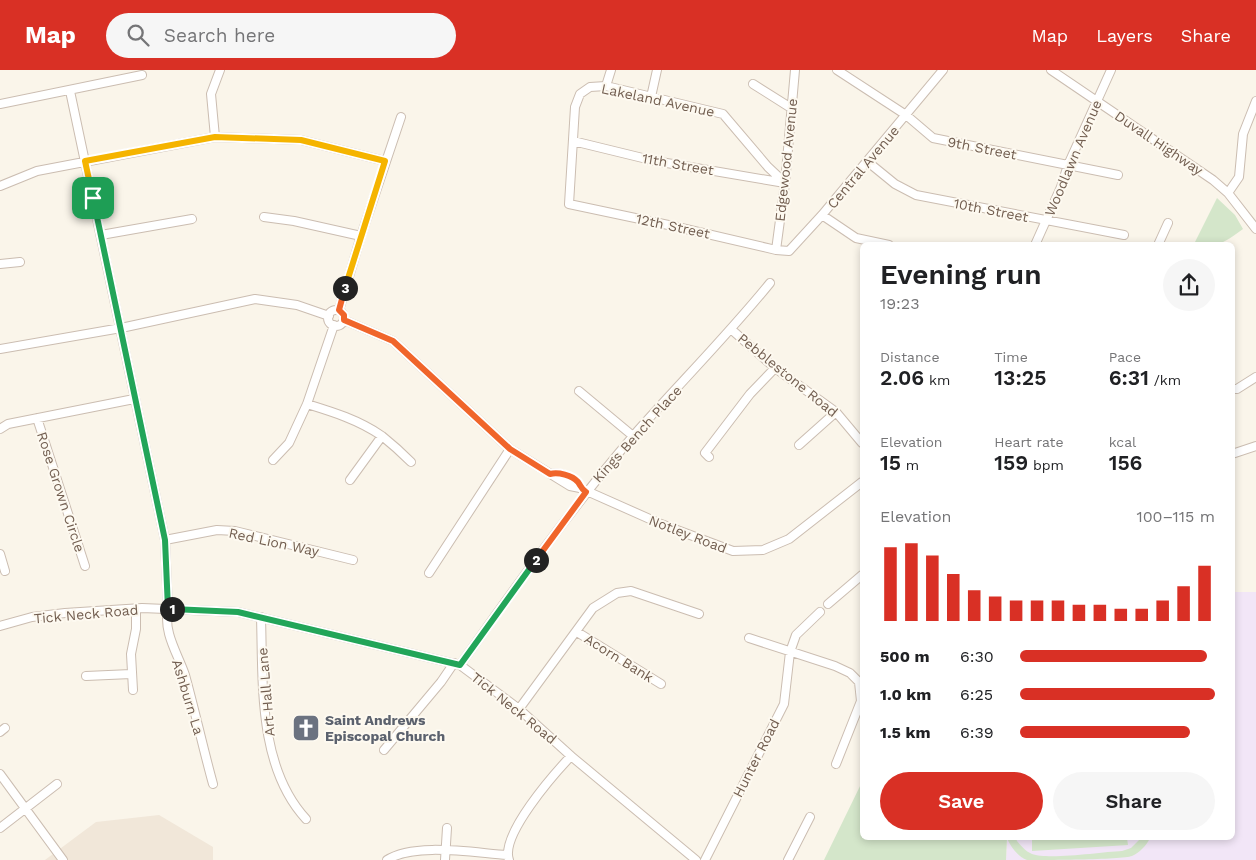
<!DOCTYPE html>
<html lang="en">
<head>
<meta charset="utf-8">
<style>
	body { margin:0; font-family:"Work Sans",sans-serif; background:#f6f6f6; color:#202124; height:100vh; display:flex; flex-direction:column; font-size:19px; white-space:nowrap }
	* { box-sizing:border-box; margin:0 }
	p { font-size:16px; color:#757577 }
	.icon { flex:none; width:28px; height:28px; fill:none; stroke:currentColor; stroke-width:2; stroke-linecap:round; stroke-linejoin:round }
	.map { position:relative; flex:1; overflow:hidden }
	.panel { position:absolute; left:860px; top:172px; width:375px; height:598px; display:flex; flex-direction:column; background:#fff; border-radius:8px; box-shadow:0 2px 8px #0003 }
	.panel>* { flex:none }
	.pin { position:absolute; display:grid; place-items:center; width:42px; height:42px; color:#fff; margin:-21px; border-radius:10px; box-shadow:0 2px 8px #0006 }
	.km { position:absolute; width:25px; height:25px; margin:-12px; border-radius:50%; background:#222; color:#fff; font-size:14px; line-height:25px; text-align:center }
	.round { display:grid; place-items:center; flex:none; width:52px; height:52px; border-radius:26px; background:#f6f6f6 }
	.overview { display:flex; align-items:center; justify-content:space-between; height:85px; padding:0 20px }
	h1 { font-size:28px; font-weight:600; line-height:38px }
	.metrics { display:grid; grid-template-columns:repeat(3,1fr); gap:8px; height:85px; padding:5px 20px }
	.metrics div { display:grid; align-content:center }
	.metrics b { font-size:21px; font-weight:600 }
	.metrics small { font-size:14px; font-weight:400 }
	.metrics p { font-size:14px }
	.chart { height:140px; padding:10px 20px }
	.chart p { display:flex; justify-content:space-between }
	.chart svg { width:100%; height:90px; margin-top:5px; stroke:#d93025; stroke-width:6 }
	.button { display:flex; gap:10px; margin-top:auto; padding:10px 20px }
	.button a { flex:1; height:58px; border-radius:30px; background:#d93025; color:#fff; font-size:20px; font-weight:600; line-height:58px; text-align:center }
	.button a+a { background:#f6f6f6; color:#202124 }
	ul { padding:0 20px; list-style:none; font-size:16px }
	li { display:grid; grid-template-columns:80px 60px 1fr; align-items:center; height:38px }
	li i { height:12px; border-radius:6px; background:#d93025 }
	header { display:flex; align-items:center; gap:30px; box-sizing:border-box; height:70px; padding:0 25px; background:#d93025; color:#fff }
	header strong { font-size:24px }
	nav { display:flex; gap:28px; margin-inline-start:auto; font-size:18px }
	.search { width:350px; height:45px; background:#f6f6f6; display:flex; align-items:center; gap:12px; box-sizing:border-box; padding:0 18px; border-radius:28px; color:#757577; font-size:19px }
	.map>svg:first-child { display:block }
	.residential { fill:#f1e7d9 }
	.education { fill:#f2e6f7 }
	.green { fill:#d4e6ca }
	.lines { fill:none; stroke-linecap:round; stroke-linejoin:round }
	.minor-casing { stroke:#cbbdb1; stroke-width:10 }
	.minor { stroke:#fff; stroke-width:8 }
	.split-1-casing { stroke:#fff; stroke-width:10 }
	.split-2-casing { stroke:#fff; stroke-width:10 }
	.split-3-casing { stroke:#fff; stroke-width:10 }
	.split-4-casing { stroke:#fff; stroke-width:10 }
	.split-1 { stroke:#22a559; stroke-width:6 }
	.split-2 { stroke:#22a559; stroke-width:6 }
	.split-3 { stroke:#f0652b; stroke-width:6 }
	.split-4 { stroke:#f5b400; stroke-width:6 }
	.labels { text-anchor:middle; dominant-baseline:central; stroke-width:4; stroke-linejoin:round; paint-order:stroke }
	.street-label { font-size:14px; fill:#725e50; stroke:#fdf9f0 }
	.worship-label { font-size:14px; font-weight:bold; fill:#5b616d; stroke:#fdf9f0; text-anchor:start }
</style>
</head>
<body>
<header>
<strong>Map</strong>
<div class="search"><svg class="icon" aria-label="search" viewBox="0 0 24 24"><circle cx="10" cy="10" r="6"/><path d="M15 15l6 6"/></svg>Search here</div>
<nav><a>Map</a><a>Layers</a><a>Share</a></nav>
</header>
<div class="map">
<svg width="1256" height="790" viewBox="0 0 1256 790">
	<rect width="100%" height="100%" fill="#faf5ea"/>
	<path class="residential" d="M159 745 213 777V790H45L96 752Z"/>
	<path class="education" d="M1233 522H1256V790H1006L1007 768H1232Z"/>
	<path class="green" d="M1217 128 1235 145 1243 159C1226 171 1217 180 1195 172Z
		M862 712V768H1007L1006 790H824Z
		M1007 768H1015C1019 774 1025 781 1032 784 1049 790 1101 782 1122 781L1131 778 1141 768H1150C1146 776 1140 782 1132 786 1122 790 1038 790 1027 790 1018 787 1010 776 1007 768Z
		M1032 768H1127L1128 775 1032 781Z"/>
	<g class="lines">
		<g class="minor-casing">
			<path id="minor" d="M837 0 906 45 933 68 1118 105
				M1051 0 1213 110 1228 123 1256 159
				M753 14 791 38
				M606 16 611 0
				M70 21 165 470 168 539C163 563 178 584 185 605 195 641 203 678 213 714
				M651 27 657 0
				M0 34 142 5
				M215 67 211 24 220 0
				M573 71 655 91 785 113
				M868 92 895 114 916 125 1124 165
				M785 113 768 97 723 44 606 16 590 17 580 24 575 37 569 134 673 156 776 180 789 181 822 145 943 0
				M0 116 37 101 215 67 301 70 385 91
				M1228 123 1239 107 1243 64 1256 31
				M822 145 856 168 889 175
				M264 147 294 151 361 166
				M101 165 192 149
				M1035 175 1061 117 1068 95 1111 0
				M1158 175 1168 153
				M776 180 785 113 795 0
				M0 194 20 192
				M339 240 361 166 401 47
				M328 248a8 8 0 1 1 16 0a8 8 0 1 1-16 0Z
				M344 250 393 271 510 379 570 416 580 418 661 454 733 481 763 480 789 469 862 412
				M732 260 775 298 836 342 862 373
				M0 279 121 258 255 229 297 235 329 246
				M1232 319H1237L1256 307
				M579 321 633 366
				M307 334C333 342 359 350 382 366 392 374 402 383 411 392
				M37 348 85 496
				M0 359 8 354 134 329
				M799 375 836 342
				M1232 384 1256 376
				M709 387 705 383 750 324 775 298
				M273 390 289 373 307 334 334 255
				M550 404C561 402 576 407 580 418
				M350 410 382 366
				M165 470 217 460 235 461 353 490
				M0 484 5 501
				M429 503 510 379
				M828 534 862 505
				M261 547C263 613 258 697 306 749
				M0 556 32 547 65 543 142 538 238 542 460 595 519 639 571 686 696 790
				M577 562 661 614
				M749 568 835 596 850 603 859 612 861 631 836 694
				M460 595C516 517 571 438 634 365 679 314 727 266 770 213
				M86 606 131 604
				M133 620 131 584 136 559V539
				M519 639 593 538 617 523 631 521 699 544
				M0 662 5 658
				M384 680 441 612 454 593
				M0 704 63 790
				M0 758 57 714
				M387 790C414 772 475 783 507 785
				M445 790 447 758
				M509 790C500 765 554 704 571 686
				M705 790 784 634 790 582 796 565 820 542
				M788 790 810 747"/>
		</g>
		<use href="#minor" class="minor"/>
	</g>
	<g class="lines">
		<g class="split-1-casing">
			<path id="split-1" d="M93 128 165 470 168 539H172"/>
		</g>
		<g class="split-2-casing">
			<path id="split-2" d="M172 539 238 542 460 595 536 490"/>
		</g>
		<g class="split-3-casing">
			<path id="split-3" d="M345 218 339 240 344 245V250L393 271 510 379 550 404C558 402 572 405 578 412 581 416 581 419 586 422L536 490"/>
		</g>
		<g class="split-4-casing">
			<path id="split-4" d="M93 128 85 91 215 67 301 70 385 91 345 218"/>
		</g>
		<use href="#split-1" class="split-1"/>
		<use href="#split-2" class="split-2"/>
		<use href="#split-3" class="split-3"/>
		<use href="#split-4" class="split-4"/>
	</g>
	<defs>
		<g id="church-square" transform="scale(1.4375)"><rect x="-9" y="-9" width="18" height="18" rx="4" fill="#6b7280" stroke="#fdf9f0"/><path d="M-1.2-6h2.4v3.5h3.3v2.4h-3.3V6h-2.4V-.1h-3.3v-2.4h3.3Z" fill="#fff"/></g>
	</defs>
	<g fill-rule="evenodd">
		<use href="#church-square" x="306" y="658"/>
	</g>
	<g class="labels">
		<g class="street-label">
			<text transform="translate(658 30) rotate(12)">Lakeland Avenue</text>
			<text transform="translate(1159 73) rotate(34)">Duvall Highway</text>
			<text transform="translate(982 78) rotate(11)">9th Street</text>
			<text transform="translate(1073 88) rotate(-67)">Woodlawn Avenue</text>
			<text transform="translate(786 90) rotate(-84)">Edgewood Avenue</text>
			<text transform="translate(678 94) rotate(10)">11th Street</text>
			<text transform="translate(863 97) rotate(-50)">Central Avenue</text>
			<text transform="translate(991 140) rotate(11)">10th Street</text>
			<text transform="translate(673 156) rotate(12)">12th Street</text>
			<text transform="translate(788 305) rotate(39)">Pebblestone Road</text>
			<text transform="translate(637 364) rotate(-48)">Kings Bench Place</text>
			<text transform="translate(61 422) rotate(72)">Rose Grown Circle</text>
			<text transform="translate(688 464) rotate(21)">Notley Road</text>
			<text transform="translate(274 472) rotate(12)">Red Lion Way</text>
			<text transform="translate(86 544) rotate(-5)">Tick Neck Road</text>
			<text transform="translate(619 588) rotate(32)">Acorn Bank</text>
			<text transform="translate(266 622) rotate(-95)">Art Hall Lane</text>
			<text transform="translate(188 627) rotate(73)">Ashburn La</text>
			<text transform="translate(514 638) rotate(39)">Tick Neck Road</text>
			<text transform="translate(756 688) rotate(-63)">Hunter Road</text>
		</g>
		<g class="worship-label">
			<text x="325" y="650">Saint Andrews<tspan x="325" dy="16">Episcopal Church</tspan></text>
		</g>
	</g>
</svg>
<div class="pin" style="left:93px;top:128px;background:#1e9e55"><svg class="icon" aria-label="arrive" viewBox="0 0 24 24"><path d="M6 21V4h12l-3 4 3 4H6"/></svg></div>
<b class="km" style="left:172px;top:539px">1</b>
<b class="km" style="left:536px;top:490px">2</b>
<b class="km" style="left:345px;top:218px">3</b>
<section class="panel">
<div class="overview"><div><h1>Evening run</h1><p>19:23</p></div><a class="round"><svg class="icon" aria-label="share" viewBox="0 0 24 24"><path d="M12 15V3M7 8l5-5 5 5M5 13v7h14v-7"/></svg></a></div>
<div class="metrics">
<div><p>Distance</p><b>2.06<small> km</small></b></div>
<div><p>Time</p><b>13:25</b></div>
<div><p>Pace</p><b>6:31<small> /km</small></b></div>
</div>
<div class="metrics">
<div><p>Elevation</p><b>15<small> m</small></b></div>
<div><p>Heart rate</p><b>159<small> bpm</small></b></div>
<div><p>kcal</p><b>156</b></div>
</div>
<div class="chart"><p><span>Elevation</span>100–115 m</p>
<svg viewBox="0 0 160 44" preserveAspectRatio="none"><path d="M5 44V8M15 44V6M25 44V12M35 44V21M45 44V29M55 44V32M65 44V34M75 44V34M85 44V34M95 44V36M105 44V36M115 44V38M125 44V38M135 44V34M145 44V27M155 44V17"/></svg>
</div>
<ul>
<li><b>500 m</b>6:30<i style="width:96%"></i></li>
<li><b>1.0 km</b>6:25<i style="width:100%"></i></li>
<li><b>1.5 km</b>6:39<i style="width:87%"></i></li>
</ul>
<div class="button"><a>Save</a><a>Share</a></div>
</section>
</div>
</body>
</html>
